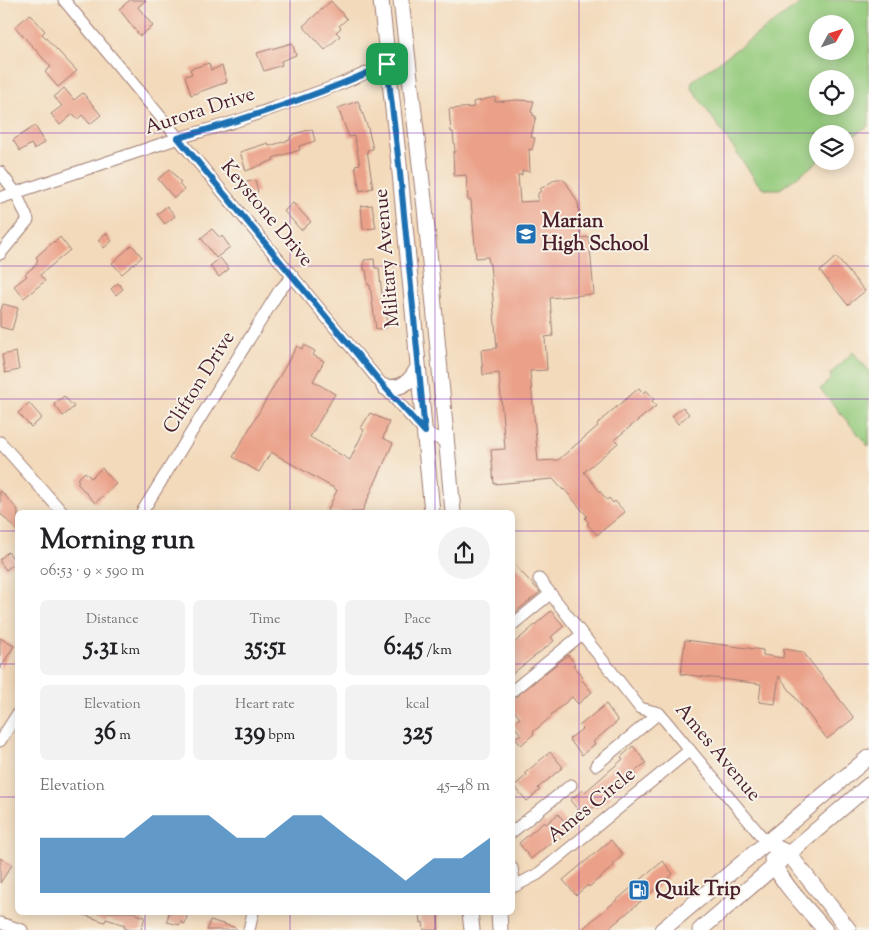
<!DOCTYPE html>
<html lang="en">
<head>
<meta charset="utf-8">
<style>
	body { margin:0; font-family:"Sorts Mill Goudy",serif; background:#f2f2f2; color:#202124; height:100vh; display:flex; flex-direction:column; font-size:19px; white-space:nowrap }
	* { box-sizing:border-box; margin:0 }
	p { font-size:16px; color:#757577 }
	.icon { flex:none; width:28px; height:28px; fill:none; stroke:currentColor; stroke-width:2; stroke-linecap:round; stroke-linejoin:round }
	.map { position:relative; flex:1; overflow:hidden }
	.details { position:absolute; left:15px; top:510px; width:500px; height:405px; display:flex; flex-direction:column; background:#fff; border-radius:8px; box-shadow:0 2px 12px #0003 }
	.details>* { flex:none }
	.needle { width:32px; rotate:50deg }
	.tools { position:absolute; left:809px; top:15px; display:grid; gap:10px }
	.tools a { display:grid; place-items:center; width:45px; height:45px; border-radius:50%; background:#fff; box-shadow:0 2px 12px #0003; font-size:25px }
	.pin { position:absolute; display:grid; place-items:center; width:42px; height:42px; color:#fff; margin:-21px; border-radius:10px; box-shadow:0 2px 8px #0006 }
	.round { display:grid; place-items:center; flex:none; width:52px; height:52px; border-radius:26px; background:#f2f2f2 }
	.overview { display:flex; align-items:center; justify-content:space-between; height:85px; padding:0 25px }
	h1 { font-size:28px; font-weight:800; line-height:38px }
	.stats { display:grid; grid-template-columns:repeat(3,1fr); gap:8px; height:85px; padding:5px 25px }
	.stats div { display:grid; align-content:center; border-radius:8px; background:#f2f2f2; text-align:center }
	.stats b { font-size:25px; font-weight:800 }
	.stats small { font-size:14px; font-weight:400 }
	.stats p { font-size:14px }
	.chart { height:140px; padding:10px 25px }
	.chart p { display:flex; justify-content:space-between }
	.chart svg { width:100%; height:90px; margin-top:5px; fill:#1f6fb2; opacity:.7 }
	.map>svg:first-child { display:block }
	.green { fill:#94cb7d; stroke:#6f7554; fill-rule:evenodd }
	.building { fill:#eba189 }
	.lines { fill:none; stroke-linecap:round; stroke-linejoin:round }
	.minor-casing { stroke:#9e7c73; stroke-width:13 }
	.major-casing { stroke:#9e7c73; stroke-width:17 }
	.minor { stroke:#fff; stroke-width:11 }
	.major { stroke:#fff; stroke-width:15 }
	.route-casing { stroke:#fff; stroke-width:10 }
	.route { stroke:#1f6fb2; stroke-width:6 }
	.grid { fill:none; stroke:#7b2cbf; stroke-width:1; stroke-opacity:0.55 }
	.labels { text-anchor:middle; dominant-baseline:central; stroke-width:4; stroke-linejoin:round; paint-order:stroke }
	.street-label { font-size:20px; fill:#4a1f2b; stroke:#f7f3e8 }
	.poi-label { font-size:20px; font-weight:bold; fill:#4a1f2b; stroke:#f7f3e8; text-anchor:start }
</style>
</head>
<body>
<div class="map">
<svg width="869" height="930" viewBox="0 0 869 930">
	<rect width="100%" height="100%" fill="#f7f3e8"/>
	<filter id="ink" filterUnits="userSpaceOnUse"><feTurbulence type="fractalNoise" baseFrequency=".02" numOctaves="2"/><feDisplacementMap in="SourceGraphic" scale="10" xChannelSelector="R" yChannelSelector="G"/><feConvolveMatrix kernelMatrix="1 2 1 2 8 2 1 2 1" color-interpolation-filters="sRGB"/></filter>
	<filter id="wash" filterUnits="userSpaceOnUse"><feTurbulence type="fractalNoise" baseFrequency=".0096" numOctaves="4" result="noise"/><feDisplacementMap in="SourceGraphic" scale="20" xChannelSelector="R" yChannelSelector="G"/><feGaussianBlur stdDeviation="1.12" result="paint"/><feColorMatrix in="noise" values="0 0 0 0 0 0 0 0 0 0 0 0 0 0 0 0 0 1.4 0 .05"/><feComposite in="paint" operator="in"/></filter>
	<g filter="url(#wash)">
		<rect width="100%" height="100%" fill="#f3dabb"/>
		<path class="green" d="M805 0H869V125L845 142V134H818L819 161 780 189H766L759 185 691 87 692 81ZM818 24H845V51H818ZM818 79H845V106H818Z
			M853 352 869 371V447L820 389 831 379 830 374Z"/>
		<g id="blocks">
			<path class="building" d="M130 0H146L138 7 153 26 140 36 119 9Z
				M331 1 347 19 339 26 341 28 336 32 340 36 325 50 303 26Z
				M30 14 45 31 42 34 77 71 58 87 45 72 51 67 15 27Z
				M292 43 296 55 281 61 282 65 264 71 257 53Z
				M209 63 211 70 222 66 227 82 191 95 185 76 192 74 190 69Z
				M64 88 74 100 83 93 101 115 90 124 82 115 78 119 73 114 60 125 51 114 62 106 54 97Z
				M495 97V102L516 100 534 101 531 112 533 113V116H536L531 137 535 138 532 150 529 149 530 171H522V175H518L520 202 538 201V193L541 191 540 189 556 179H562L566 182 578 203 581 238 589 237 594 294 550 298 553 336 545 337 547 370 530 371 538 461 558 460 598 426 597 424 607 415 639 388 643 393 646 390 654 399 652 401 656 406 615 439 618 443 584 472 607 500 609 498 613 503 615 501 625 512 597 535 587 524 589 523 585 518 587 516 564 489 563 490 553 479 494 484 491 450 505 449 499 373 483 375 481 350 497 348 490 264H489L488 257 476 258 471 200H468L466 175 454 176 453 152H455L453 132H451L449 109 474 107 473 102Z
				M358 101 368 128 373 149 367 150 373 188 360 191 355 165 360 164 354 136 349 137 338 108Z
				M35 126 45 142 34 149 31 144 20 151 13 140Z
				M312 129 315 141 299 146 300 150 273 158 274 160 246 171 240 152 268 143 269 146 290 140V137L294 134Z
				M170 169 181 183 179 184 184 190 174 198 158 179Z
				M255 180 258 192 246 195 243 183Z
				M293 203 311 222 301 230 284 211Z
				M372 205 376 228 363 229 361 206Z
				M167 206 175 216 165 224 157 214Z
				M212 229 220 238 222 236 230 247 216 258 201 238Z
				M106 233 112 241 104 248 98 240Z
				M60 237 70 250 40 275 45 281 24 298 14 286 27 276 25 274 37 264 36 262 38 260 36 257 54 241 55 242Z
				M132 245 142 257 122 274 112 263Z
				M836 257 865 291 848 305 820 271Z
				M220 258 229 269 219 277 210 266Z
				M374 259 375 268H379L382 295H385L387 328 376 329 370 285H368L366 270H364V260Z
				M118 283 123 289 116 295 111 289Z
				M3 304 18 308 12 330 0 327V313Z
				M304 345 315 351 313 355 324 361 313 381 335 394 310 437 350 460 364 430 361 428 370 413 389 422 383 438 393 443 362 512H327L337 490 271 452 259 472 233 457 297 346 302 349Z
				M16 352 19 370 5 373 2 355Z
				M64 396 74 407 63 416 54 404Z
				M29 403 42 418 31 427 18 413Z
				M683 407 689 414 678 424 672 416Z
				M102 468 116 484 95 503 77 483 79 481 77 479 85 472 91 478Z
				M0 490 18 510V532L2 515H0Z
				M8 552 16 562 6 570 0 562V559Z
				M512 562 540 592 512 615Z
				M551 611 564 626 551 637 554 641 512 674 513 644Z
				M0 638 14 646 0 669Z
				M685 640 763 650V655L783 658 784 649 803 652 854 718 827 739 779 676 775 704 759 702 761 684 681 674Z
				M568 655 575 664 573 665 583 677 581 679 592 692 578 704 572 697 551 715 552 716 533 732 534 734 521 745 515 738 521 734 512 724 520 718 512 708V700Z
				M606 704 618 721 593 742 595 744 582 755 569 739 582 729 579 726Z
				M633 746 646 763 634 772 636 775 624 785 622 784 609 795 611 797 598 808 595 806 583 816 570 800 583 790 585 792 623 759 621 757Z
				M550 752 563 767 538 788 540 790 527 801 514 786 527 775 525 773Z
				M558 814 571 829 558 840 556 838 531 859 519 843 544 822 546 824Z
				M611 840 623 855 613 864 614 866 589 887 588 885 576 895 563 880Z
				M0 858 12 865 0 883Z
				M663 861 673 874 607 930H581Z
				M81 912H136V914L145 917 141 930H132L124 928 125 925 106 919 105 922 81 914Z
				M169 912H188L185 924 180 922V925L167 922Z
				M420 912H438L439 930H424L423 922 421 923Z
				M210 920 236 928V930H207Z"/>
		</g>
	</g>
	<g filter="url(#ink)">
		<use href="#blocks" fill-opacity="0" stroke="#9e7c73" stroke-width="1"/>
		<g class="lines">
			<g class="minor-casing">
				<path id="minor" d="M64 0 384 387 425 432 447 443
					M0 172 16 193 28 220 0 254
					M0 198 179 138 234 122 338 85 387 64 407 52
					M0 442 62 512
					M142 512 279 291 293 276
					M539 579 640 708 659 713 767 843
					M512 625 550 594
					M512 691 581 635
					M0 741 18 713
					M596 765 659 713
					M512 832 571 785
					M512 868 515 886 538 874 690 750
					M0 923 22 930
					M249 930 253 912"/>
			</g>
			<g class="major-casing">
				<path id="major" d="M381 0 400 173 432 512
					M401 0 425 208 453 512
					M384 387C402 390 411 381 418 367
					M767 843 788 853 849 930
					M772 859C781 884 808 909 825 930
					M470 912 472 930
					M499 912 500 930
					M662 930 869 757
					M700 930 869 785"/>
			</g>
			<use href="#minor" class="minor"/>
			<use href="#major" class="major"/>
		</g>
	</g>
	<g class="lines" filter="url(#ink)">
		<g class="route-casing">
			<path id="route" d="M387 64 400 173 425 432 381 383 178 138C249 118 321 95 387 64Z"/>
		</g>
		<use href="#route" class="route"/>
	</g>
	<path class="grid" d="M145 0V512M290 0V512M435 0V512M579 0V930M724 0V930M0 133H869M0 266H869M0 399H869M0 531H18M512 531H869M0 664H18M512 664H869M0 797H18M512 797H869M145 912V930M290 912V930M435 912V930"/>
	<defs>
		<g id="school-square" transform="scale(1.125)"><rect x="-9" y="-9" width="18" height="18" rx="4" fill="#1f6fb2" stroke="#f7f3e8"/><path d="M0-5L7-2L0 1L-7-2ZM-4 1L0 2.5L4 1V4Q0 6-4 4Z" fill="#fff"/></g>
		<g id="fuel-square" transform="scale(1.125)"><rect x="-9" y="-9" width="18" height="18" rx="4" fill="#1f6fb2" stroke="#f7f3e8"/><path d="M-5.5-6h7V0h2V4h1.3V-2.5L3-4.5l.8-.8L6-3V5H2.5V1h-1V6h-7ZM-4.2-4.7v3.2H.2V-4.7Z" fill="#fff"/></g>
	</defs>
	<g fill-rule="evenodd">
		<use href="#school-square" x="526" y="234"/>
		<use href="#fuel-square" x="639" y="890"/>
	</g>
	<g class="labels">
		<g class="street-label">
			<text transform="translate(200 112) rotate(-18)">Aurora Drive</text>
			<text transform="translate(266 214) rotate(50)">Keystone Drive</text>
			<text transform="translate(388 258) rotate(-95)">Military Avenue</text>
			<text transform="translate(200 383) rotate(-58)">Clifton Drive</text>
			<text transform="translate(717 753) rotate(50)">Ames Avenue</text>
			<text transform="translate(592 806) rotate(-39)">Ames Circle</text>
		</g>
		<g class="poi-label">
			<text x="542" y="222">Marian<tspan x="542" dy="23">High School</tspan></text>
			<text x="655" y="890">Quik Trip</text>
		</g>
	</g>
</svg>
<div class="tools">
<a><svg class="needle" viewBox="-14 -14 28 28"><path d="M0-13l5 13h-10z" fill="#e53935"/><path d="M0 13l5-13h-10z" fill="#757577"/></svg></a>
<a><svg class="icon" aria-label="locate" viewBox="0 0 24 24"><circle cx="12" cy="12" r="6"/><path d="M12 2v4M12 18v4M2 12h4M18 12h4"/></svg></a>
<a><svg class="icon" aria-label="layers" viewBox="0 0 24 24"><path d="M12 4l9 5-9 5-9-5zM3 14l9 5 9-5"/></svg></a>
</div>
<div class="pin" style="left:387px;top:64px;background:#1e9e55"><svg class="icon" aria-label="arrive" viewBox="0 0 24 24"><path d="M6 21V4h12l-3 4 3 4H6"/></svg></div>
<section class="details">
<div class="overview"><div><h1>Morning run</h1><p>06:53 · 9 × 590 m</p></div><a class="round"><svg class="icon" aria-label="share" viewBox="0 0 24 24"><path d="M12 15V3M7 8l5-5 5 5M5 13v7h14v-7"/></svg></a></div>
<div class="stats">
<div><p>Distance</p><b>5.31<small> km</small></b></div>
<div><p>Time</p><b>35:51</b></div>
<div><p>Pace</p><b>6:45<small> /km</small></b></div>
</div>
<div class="stats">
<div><p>Elevation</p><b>36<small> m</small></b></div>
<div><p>Heart rate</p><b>139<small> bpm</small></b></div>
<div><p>kcal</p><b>325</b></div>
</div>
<div class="chart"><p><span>Elevation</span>45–48 m</p>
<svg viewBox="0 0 160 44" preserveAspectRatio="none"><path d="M0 44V17L10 17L20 17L30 17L40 6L50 6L60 6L70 17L80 17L90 6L100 6L110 17L120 27L130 38L140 27L150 27L160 17V44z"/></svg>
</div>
</section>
</div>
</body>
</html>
